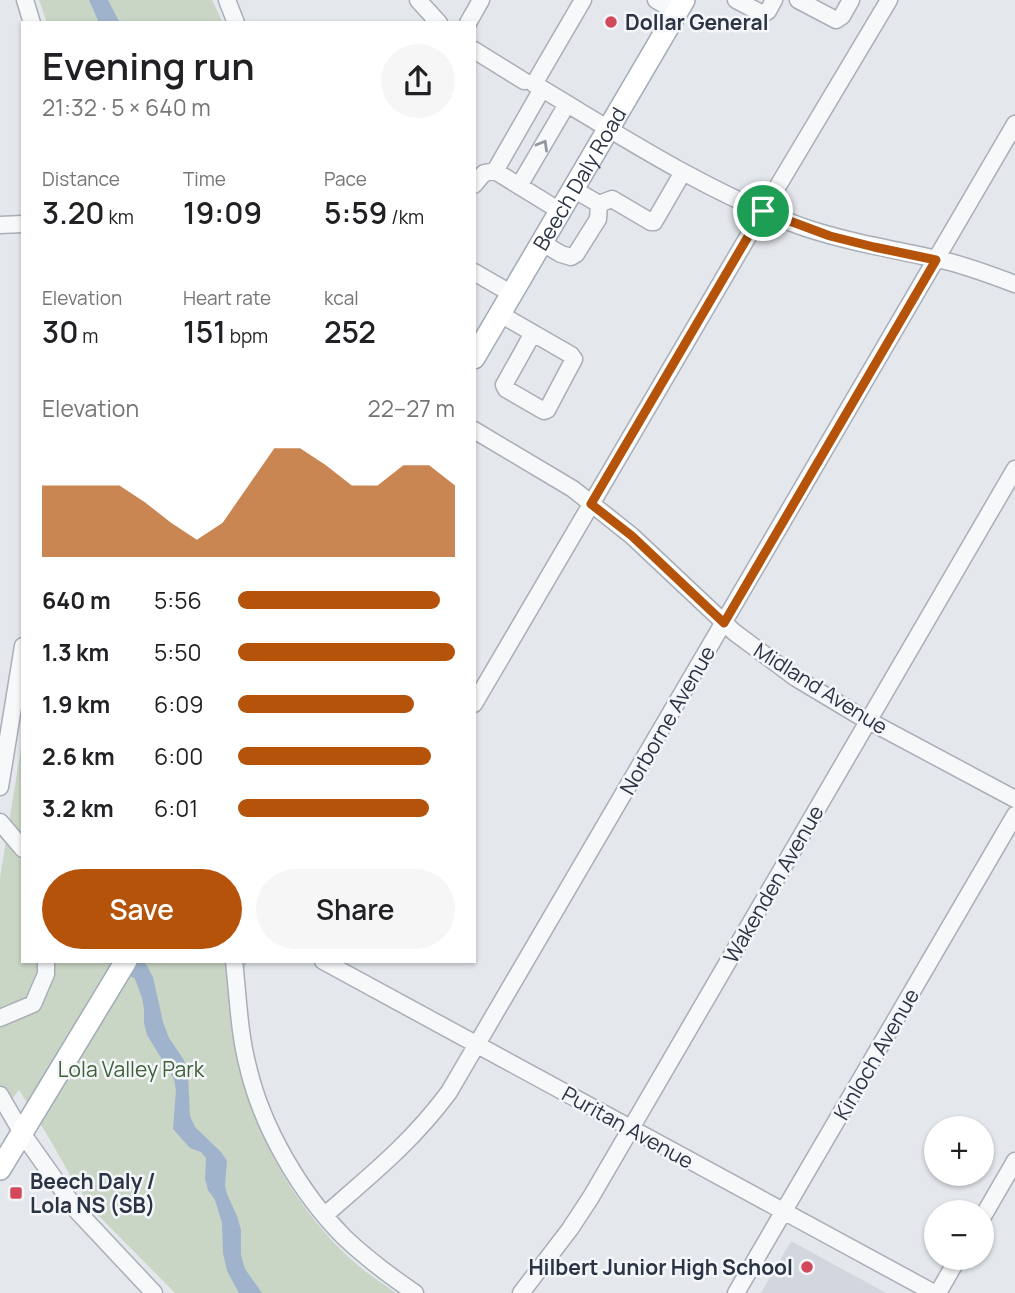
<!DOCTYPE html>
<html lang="en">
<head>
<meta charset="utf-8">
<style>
	body { margin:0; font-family:Manrope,sans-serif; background:#f6f6f6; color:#202124; height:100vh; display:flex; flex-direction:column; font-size:26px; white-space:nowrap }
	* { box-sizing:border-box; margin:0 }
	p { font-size:23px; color:#757577 }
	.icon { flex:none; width:38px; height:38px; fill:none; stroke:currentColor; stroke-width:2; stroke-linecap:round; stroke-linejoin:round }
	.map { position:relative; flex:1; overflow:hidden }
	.details { position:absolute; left:21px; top:21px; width:455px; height:942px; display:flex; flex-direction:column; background:#fff; border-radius:0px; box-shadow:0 2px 5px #0004 }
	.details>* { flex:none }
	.buttons { position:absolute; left:924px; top:1116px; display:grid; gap:14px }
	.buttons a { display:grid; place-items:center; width:70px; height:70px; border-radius:50%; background:#fff; box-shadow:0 2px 5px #0004; font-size:35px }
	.pin { position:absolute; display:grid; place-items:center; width:60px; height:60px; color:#fff; margin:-30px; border:4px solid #fff; border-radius:50%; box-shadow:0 2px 7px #0007 }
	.round { display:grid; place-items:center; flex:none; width:74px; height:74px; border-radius:37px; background:#f6f6f6 }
	.head { display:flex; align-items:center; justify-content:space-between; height:119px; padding:0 21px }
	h1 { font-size:38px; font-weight:600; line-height:52px }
	.stats { display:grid; grid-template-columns:repeat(3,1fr); gap:10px; height:119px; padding:7px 21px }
	.stats div { display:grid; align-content:center }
	.stats b { font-size:30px; font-weight:600 }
	.stats small { font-size:19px; font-weight:400 }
	.stats p { font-size:19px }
	.chart { height:196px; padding:14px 21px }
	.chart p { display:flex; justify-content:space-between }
	.chart svg { width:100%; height:126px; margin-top:7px; fill:#b45309; opacity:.7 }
	.button { display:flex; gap:14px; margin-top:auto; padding:14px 21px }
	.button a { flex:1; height:80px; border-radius:42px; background:#b45309; color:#fff; font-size:28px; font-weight:600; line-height:80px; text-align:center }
	.button a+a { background:#f6f6f6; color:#202124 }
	ul { padding:0 21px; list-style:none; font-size:23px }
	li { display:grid; grid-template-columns:112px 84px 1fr; align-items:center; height:52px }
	li i { height:18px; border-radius:9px; background:#b45309 }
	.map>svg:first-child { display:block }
	.built { fill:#d2d6de }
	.green { fill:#c9d6c5 }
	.water { fill:#9fb4cc }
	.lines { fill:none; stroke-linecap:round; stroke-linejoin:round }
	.minor-casing { stroke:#a9aeb7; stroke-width:19 }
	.major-casing { stroke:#a3abb8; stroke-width:24 }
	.minor { stroke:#f7f8fa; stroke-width:16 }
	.major { stroke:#fff; stroke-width:21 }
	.oneway { stroke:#9196a0 }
	.route-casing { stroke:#fff; stroke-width:14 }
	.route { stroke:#b45309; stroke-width:9 }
	.poi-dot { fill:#d1495b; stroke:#f4f6f9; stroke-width:2.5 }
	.labels { text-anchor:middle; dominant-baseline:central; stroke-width:5; stroke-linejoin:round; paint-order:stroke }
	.poi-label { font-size:21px; font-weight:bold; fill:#2b3445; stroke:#f4f6f9; text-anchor:start }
	.street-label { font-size:21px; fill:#2b3445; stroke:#f4f6f9 }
	.park-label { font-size:21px; fill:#3f6138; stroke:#f4f6f9 }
</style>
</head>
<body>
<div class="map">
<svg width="1015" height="1293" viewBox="0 0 1015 1293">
	<rect width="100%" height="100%" fill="#e4e7ec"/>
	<path class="built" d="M791 1241 886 1293H761Z"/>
	<path class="green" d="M39 0H212L223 23H47Z
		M23 736V961H248C242 973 233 992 230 1006 228 1016 235 1047 237 1059 253 1133 296 1210 353 1261 366 1273 382 1283 396 1293H175L95 1212 70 1175 48 1136 19 1090 0 1114V878Z"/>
	<path class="water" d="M89 0H108L120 23H99Z
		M109 961H142L146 964 153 977 163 1022 169 1038 184 1060 188 1073 190 1116 195 1127 221 1152 227 1161 225 1186 227 1194 237 1216 241 1230V1255L245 1269 262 1293H239L227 1271 223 1253 222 1223 215 1200 208 1190 205 1179 206 1158 201 1152 190 1148 173 1129 176 1090 174 1079 147 1035 144 1023V1009L142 998 135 979Z"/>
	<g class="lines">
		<g class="minor-casing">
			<path id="minor" d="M25 0 32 23
				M227 0 236 23
				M418 0 439 23
				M583 0 534 84C620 135 706 192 800 226 849 243 900 250 950 262 972 268 994 276 1015 284
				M656 0 677 12
				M736 0 763 14 768 11 774 0
				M798 0 836 20 842 16 851 0
				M468 23 481 0
				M474 50 524 81
				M495 171 542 89
				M474 185 484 173 495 171 560 211
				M519 186 567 104
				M599 204 612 199 651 222H654L683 172
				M0 225 23 224
				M542 243 561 254 571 257 576 254 598 219 599 204 573 189
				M474 272 512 294
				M500 314 571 355 574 359 547 410 544 411 506 389 504 385 533 333
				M474 430 573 489 632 536 734 632 796 678 856 714 1015 799
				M474 704 763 211 889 0
				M0 787 23 646
				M0 822 23 849
				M234 961C238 996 239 1033 248 1067 262 1127 300 1193 344 1237 366 1258 390 1276 415 1293
				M323 961 934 1293
				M0 1018 33 1004 46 974V961
				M0 1095 22 1133 78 1212 154 1293
				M325 1215C372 1174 412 1142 449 1092L1015 124
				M982 1218 1015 1161
				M521 1293 570 1229 591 1197 1015 469
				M736 1293 1015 815
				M938 1293 958 1258"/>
		</g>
		<g class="major-casing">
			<g id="major">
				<path id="s1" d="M474 358 684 0"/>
				<path d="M0 1169 126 961"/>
			</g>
		</g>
		<use href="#minor" class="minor"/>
		<use href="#major" class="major"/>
	</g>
	<defs><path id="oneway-chevron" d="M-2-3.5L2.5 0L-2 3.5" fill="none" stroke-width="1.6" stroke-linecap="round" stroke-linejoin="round" transform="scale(1.75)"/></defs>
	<use class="oneway" href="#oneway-chevron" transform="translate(543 145) rotate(-60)"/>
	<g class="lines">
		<g class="route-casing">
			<path id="route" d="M763 211 830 236 874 247 936 260 724 623 632 536 591 504Z"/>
		</g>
		<use href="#route" class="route"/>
	</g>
	<g class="poi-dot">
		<circle cx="611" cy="22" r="7"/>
		<rect x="9" y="1186" width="14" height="14" rx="3.5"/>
		<circle cx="807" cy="1267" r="7"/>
	</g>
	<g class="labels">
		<g class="poi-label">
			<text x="625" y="22">Dollar General</text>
			<text x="30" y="1181">Beech Daly /<tspan x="30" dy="24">Lola NS (SB)</tspan></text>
			<text x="793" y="1267" text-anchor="end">Hilbert Junior High School</text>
		</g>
		<g class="street-label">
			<text stroke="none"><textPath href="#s1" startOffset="208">Beech Daly Road</textPath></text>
			<text transform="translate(821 688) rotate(32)">Midland Avenue</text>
			<text transform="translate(667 720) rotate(-60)">Norborne Avenue</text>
			<text transform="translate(773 884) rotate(-60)">Wakenden Avenue</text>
			<text transform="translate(876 1054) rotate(-60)">Kinloch Avenue</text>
			<text transform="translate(628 1127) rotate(29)">Puritan Avenue</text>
		</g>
		<g class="park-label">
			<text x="131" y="1069">Lola Valley Park</text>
		</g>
	</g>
</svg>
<div class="buttons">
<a>+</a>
<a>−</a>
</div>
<div class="pin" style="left:763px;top:211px;background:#1e9e55"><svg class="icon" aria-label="arrive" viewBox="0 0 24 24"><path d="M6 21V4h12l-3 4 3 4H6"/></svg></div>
<section class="details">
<div class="head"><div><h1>Evening run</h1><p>21:32 · 5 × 640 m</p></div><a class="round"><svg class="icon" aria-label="share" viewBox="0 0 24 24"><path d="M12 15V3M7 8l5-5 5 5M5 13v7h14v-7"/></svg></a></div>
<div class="stats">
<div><p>Distance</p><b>3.20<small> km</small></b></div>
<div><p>Time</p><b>19:09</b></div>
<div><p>Pace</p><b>5:59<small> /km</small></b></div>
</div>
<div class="stats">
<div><p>Elevation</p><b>30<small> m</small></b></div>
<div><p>Heart rate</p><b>151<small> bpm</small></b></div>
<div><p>kcal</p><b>252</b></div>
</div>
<div class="chart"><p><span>Elevation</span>22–27 m</p>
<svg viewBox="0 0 160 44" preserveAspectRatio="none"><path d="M0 44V19L10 19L20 19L30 19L40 25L50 32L60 38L70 32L80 19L90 6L100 6L110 12L120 19L130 19L140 12L150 12L160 19V44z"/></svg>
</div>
<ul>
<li><b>640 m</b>5:56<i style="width:93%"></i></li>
<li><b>1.3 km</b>5:50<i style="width:100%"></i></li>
<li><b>1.9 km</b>6:09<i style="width:81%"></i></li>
<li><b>2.6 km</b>6:00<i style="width:89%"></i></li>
<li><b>3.2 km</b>6:01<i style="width:88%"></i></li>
</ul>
<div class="button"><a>Save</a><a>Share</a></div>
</section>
</div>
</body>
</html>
